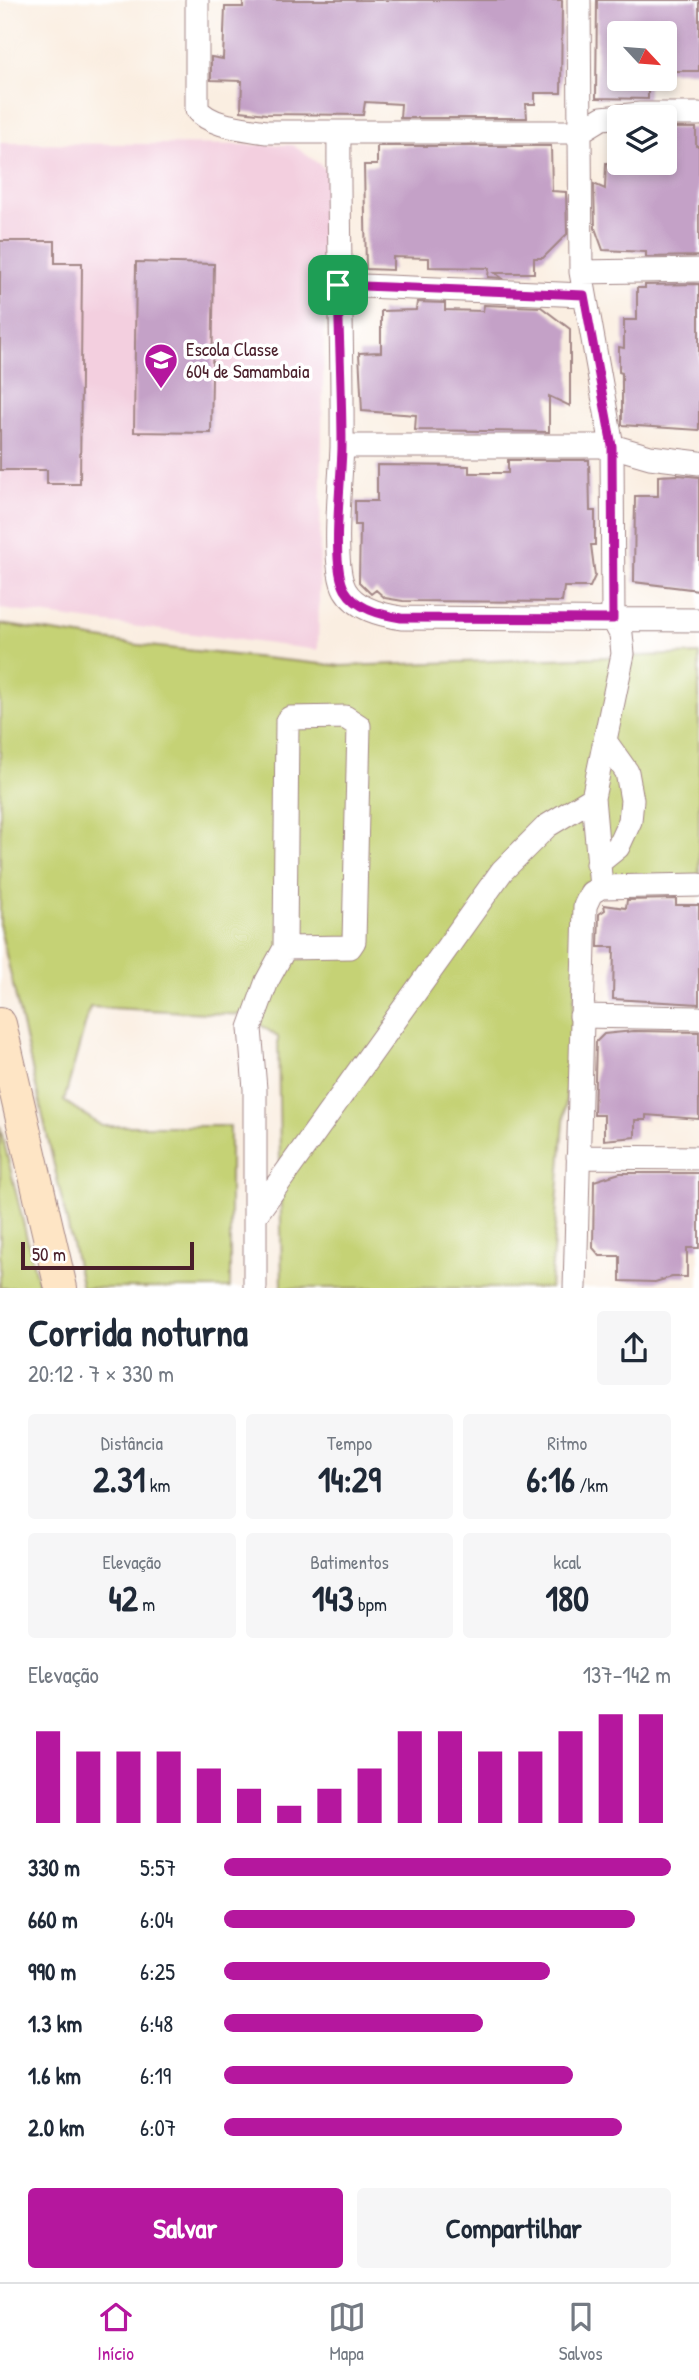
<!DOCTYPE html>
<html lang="pt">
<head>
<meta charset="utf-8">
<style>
	body { margin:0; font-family:"Patrick Hand",sans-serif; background:#f6f6f7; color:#1f2937; height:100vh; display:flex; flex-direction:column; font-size:26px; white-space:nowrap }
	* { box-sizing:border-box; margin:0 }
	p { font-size:23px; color:#747a83 }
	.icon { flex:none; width:38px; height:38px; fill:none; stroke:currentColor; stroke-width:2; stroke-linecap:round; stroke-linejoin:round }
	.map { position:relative; height:1288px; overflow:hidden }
	.drawer { display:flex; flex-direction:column; background:#fff; flex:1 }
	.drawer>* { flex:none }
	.needle { width:46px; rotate:116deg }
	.controls { position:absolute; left:607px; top:21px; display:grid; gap:14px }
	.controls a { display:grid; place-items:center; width:70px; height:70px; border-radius:7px; background:#fff; box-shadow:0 4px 10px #0003; font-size:35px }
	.scale { position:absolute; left:21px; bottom:18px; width:173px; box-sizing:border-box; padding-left:7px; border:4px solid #4a1f2b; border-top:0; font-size:19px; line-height:24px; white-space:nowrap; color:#4a1f2b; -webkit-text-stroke:5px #fff; paint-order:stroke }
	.pin { position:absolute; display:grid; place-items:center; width:60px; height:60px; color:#fff; margin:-30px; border-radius:14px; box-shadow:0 4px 10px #0006 }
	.round { display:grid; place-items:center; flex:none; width:74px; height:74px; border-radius:7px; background:#f6f6f7 }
	.overview { display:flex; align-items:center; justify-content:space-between; height:119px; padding:0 28px }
	h1 { font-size:38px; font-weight:700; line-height:52px }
	.metrics { display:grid; grid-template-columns:repeat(3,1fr); gap:10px; height:119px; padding:7px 28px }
	.metrics div { display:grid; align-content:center; border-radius:7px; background:#f6f6f7; text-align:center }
	.metrics b { font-size:35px; font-weight:700 }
	.metrics small { font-size:19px; font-weight:400 }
	.metrics p { font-size:19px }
	.chart { height:196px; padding:14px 28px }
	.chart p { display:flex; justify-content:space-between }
	.chart svg { width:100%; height:126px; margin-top:7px; stroke:#b5179e; stroke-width:6 }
	.primary-button { display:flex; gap:14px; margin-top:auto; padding:14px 28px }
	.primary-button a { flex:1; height:80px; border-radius:7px; background:#b5179e; color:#fff; font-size:28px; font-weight:700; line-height:80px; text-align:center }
	.primary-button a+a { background:#f6f6f7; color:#1f2937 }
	ul { padding:0 28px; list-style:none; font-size:23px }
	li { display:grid; grid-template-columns:112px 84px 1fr; align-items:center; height:52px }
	li i { height:18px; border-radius:9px; background:#b5179e }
	.tab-bar { display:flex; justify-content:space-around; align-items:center; height:98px; border-top:2px solid #e0e1e3; background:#fff; font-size:19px; color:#747a83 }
	.tab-bar a { display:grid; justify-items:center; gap:4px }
	.tab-bar .current { color:#b5179e }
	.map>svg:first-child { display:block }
	.built { fill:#f3cfdf }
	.green { fill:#c5d274; stroke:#887850; stroke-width:2 }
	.building { fill:#c4a1c7 }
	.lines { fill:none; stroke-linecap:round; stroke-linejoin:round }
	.minor-casing { stroke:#a28686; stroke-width:25 }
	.secondary-casing { stroke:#a28686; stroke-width:34 }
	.minor { stroke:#fff; stroke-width:23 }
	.secondary { stroke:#fee5c5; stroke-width:32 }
	.route-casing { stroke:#fff; stroke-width:14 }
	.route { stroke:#b5179e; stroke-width:9 }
	.labels { text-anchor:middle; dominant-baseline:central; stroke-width:7; stroke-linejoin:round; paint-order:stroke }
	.poi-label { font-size:19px; fill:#4a1f2b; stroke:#fff; text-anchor:start }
</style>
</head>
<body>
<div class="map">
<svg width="699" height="1288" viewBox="0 0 699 1288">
	<rect width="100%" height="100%" fill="#fff"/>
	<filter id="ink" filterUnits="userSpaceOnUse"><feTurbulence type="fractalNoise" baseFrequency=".0143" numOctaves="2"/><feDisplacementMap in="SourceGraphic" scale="14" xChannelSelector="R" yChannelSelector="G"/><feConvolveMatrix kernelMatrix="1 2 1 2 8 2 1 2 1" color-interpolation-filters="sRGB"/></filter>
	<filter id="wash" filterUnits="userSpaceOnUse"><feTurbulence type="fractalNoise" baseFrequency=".00686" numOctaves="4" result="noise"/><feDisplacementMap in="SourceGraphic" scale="28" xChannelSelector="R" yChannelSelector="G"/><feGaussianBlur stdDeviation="1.57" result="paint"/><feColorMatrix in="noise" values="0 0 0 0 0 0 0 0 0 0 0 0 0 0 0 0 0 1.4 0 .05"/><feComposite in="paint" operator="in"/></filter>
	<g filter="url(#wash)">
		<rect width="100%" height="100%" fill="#faeee1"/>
		<path class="built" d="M0 143 293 145 327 170 318 650 0 609Z"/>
		<path class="green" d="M0 624 139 645 341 666 699 654V884H584L550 1288H282L278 1037 246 1015 90 1007 64 1101 102 1126H230V1288H82L0 928Z
			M0 1126 39 1288H0Z"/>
		<g id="blocks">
			<path class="building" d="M243 0H562L561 93H535V104H526L527 118H400L401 104 365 102 363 115 266 114 241 111 242 81 211 80V57L223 59 225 7H243Z
				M597 0H699V71H665V33H620V79H648V99L596 98Z
				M665 128H696V146H699V256L646 257V252L603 250 595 228 594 184 605 189 606 163H665Z
				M377 146H551L552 191 566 192 567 234 543 258H534V273H495L502 278 488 277 489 268 429 267V258L393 257V270L366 269 364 165H377Z
				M0 241H55V263H82L80 484H47V470H0Z
				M136 262 214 264 211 433 134 432Z
				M699 284V430L622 425V373L619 372V347L624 348V320H637V288H645V285Z
				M417 302 445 303V310L483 311 484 305 541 307 570 329V406L549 396V432L415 430 416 415 362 411 359 353 381 352V311L416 310Z
				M508 460H589L590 511H595V545H591L595 576 590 587H564L562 602 403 601 385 598 376 590 371 594 359 582 360 525H355V501H377V465L469 466V473H508Z
				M679 475 699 477V590L634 582 635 496H658V476Z
				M676 899V905H699V1004L613 999 614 947H598L599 914 605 910 604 905 626 908 627 900Z
				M634 1031 699 1032V1119L646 1115V1120H635V1137L604 1140V1115H594L596 1042 604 1034Z
				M620 1173H699V1248H687V1277H672L655 1282 620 1281V1256H600L593 1248 594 1181Z"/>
		</g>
	</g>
	<g filter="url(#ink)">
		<use href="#blocks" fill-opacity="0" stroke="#a28686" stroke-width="2"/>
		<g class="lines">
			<g class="minor-casing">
				<path id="minor" d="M197 0V109C211 127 245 128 266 132H579L602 118 640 114H699
					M579 0 581 272 612 446 613 619 621 634 623 654 593 798 601 887
					M339 132C338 237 343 342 342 447 341 478 331 565 345 590 356 609 382 615 401 618L699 620
					M581 272 699 270
					M338 285 584 295
					M342 446H612L650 457 699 463
					M597 864 618 847 630 821 632 800 627 772 605 741
					M581 1016 699 1018
					M578 1157 699 1158
					M255 1216 502 871 547 826 593 798
					M255 1288V1089L250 1028 267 981 285 948 350 947 354 941 359 726 345 717 290 718 287 721 285 948
					M575 1288 585 906 591 893 601 887 699 885"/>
			</g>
			<g class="secondary-casing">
				<path id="secondary" d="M0 1024 61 1288"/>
			</g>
			<use href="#minor" class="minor"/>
			<use href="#secondary" class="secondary"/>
		</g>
	</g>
	<g class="lines" filter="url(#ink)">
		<g class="route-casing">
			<path id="route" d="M338 285 584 295 612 446 613 619 401 618C382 615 356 609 345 590 330 564 342 478 342 446 342 392 339 338 338 285Z"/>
		</g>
		<use href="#route" class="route"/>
	</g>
	<defs>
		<g id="school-pin" transform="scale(1.75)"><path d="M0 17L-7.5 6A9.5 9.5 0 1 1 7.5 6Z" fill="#b5179e" stroke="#fff"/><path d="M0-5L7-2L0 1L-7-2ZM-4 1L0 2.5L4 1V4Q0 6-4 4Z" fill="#fff"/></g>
	</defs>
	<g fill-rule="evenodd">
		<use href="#school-pin" x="161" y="360"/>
	</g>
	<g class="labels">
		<g class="poi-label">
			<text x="186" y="349">Escola Classe<tspan x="186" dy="22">604 de Samambaia</tspan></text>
		</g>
	</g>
</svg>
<div class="controls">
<a><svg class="needle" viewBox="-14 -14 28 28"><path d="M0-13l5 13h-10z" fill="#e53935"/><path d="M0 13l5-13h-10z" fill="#747a83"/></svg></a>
<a><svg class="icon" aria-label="layers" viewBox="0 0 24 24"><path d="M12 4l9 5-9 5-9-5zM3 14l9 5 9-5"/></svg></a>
</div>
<div class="scale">50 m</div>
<div class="pin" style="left:338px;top:285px;background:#1e9e55"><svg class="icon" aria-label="arrive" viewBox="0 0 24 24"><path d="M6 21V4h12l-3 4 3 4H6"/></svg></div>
</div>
<section class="drawer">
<div class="overview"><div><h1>Corrida noturna</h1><p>20:12 · 7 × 330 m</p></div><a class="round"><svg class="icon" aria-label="share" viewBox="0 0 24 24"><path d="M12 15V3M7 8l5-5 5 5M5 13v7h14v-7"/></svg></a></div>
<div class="metrics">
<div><p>Distância</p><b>2.31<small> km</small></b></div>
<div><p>Tempo</p><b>14:29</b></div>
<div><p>Ritmo</p><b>6:16<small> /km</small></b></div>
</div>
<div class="metrics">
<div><p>Elevação</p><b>42<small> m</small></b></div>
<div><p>Batimentos</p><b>143<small> bpm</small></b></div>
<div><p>kcal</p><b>180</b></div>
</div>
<div class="chart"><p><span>Elevação</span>137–142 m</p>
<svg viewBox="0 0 160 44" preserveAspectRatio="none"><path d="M5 44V12M15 44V19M25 44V19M35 44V19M45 44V25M55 44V32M65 44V38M75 44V32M85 44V25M95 44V12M105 44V12M115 44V19M125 44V19M135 44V12M145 44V6M155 44V6"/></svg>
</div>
<ul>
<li><b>330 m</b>5:57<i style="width:100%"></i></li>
<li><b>660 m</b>6:04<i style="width:92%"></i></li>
<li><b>990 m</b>6:25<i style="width:73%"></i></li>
<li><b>1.3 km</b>6:48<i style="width:58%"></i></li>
<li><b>1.6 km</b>6:19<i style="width:78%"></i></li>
<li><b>2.0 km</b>6:07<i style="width:89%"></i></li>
</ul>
<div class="primary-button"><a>Salvar</a><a>Compartilhar</a></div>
</section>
<nav class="tab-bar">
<a class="current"><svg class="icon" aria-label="home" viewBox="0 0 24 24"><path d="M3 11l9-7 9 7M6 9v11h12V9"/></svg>Início</a>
<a><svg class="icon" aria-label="map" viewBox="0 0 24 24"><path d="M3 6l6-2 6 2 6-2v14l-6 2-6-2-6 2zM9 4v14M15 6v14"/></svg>Mapa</a>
<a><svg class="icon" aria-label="saved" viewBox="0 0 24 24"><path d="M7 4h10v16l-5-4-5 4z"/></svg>Salvos</a>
</nav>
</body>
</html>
